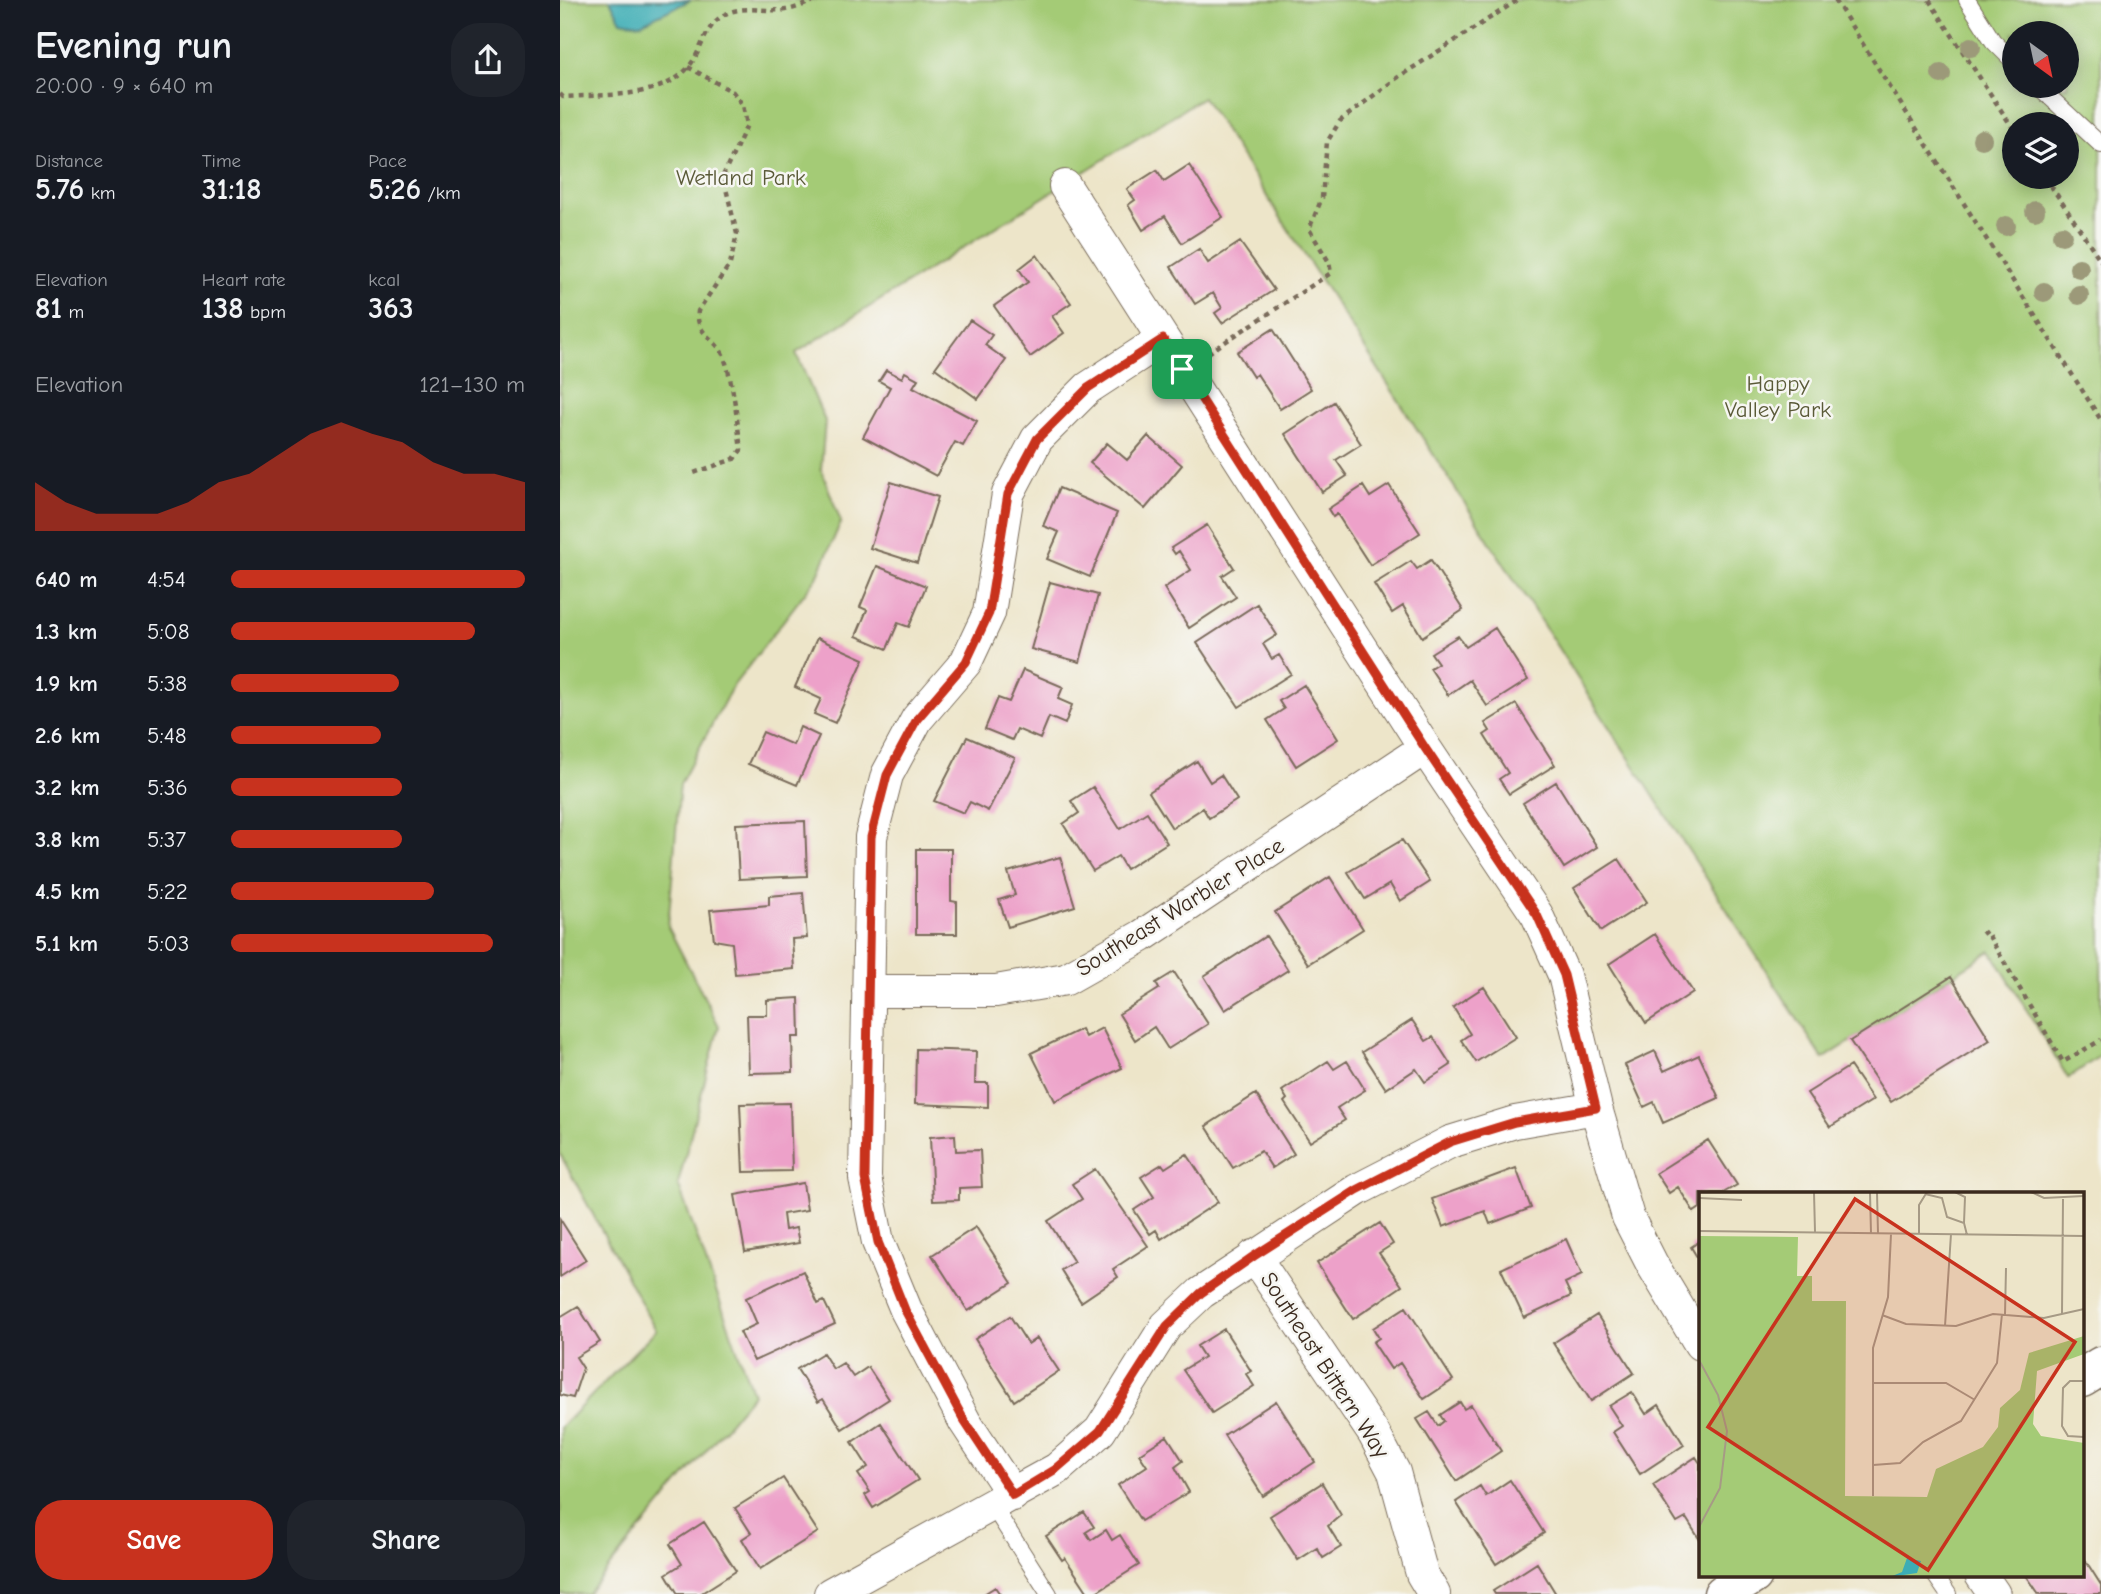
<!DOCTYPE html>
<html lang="en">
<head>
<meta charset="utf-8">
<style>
	body { margin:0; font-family:"Comic Neue",sans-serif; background:#20242c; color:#f1f3f6; height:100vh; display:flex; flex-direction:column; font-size:26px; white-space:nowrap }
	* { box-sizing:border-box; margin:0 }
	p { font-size:23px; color:#9ea1a6 }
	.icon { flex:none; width:38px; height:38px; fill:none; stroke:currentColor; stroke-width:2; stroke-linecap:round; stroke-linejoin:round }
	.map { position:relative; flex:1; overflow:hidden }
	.side { display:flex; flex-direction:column; background:#171b24; width:560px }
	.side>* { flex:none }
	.needle { width:46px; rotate:147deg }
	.buttons { position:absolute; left:1442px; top:21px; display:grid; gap:14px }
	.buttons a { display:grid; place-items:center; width:77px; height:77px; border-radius:50%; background:#171b24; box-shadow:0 4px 18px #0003; font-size:35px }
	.pin { position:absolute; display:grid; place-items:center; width:60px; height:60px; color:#fff; margin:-30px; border-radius:14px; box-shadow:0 4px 10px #0006 }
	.round { display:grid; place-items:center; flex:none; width:74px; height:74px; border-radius:28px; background:#20242c }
	.summary { display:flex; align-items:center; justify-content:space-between; height:119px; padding:0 35px }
	h1 { font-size:38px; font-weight:600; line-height:52px }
	.figures { display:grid; grid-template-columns:repeat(3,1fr); gap:10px; height:119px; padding:7px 35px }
	.figures div { display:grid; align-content:center }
	.figures b { font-size:30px; font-weight:600 }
	.figures small { font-size:19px; font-weight:400 }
	.figures p { font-size:19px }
	.chart { height:196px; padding:14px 35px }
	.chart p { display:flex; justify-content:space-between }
	.chart svg { width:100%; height:126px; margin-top:7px; fill:#c8321e; opacity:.7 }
	.cta { display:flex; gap:14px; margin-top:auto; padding:14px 35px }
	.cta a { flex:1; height:80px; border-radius:28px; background:#c8321e; color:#fff; font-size:28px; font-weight:600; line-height:80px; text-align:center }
	.cta a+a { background:#20242c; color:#f1f3f6 }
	ul { padding:0 35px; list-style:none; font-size:23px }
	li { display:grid; grid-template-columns:112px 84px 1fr; align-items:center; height:52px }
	li i { height:18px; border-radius:9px; background:#c8321e }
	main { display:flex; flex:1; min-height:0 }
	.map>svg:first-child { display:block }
	.green { fill:#a4cb76; stroke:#707a4a; stroke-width:2; fill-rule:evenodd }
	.water { fill:#3cadb5; stroke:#3c6c6a; stroke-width:2 }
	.building { fill:#eda1c9 }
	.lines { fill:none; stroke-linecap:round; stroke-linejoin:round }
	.lane-casing { stroke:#796b5a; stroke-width:18 }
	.street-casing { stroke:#796b5a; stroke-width:34 }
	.secondary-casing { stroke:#796b5a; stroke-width:41 }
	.path { stroke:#796b5a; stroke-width:4.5; stroke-dasharray:5 5; stroke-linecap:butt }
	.lane { stroke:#fff; stroke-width:16 }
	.street { stroke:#fff; stroke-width:32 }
	.secondary { stroke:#fff; stroke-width:38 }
	.tree { fill:#9c9979 }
	.route-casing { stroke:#fff; stroke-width:14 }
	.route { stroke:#c8321e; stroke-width:9 }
	.labels { text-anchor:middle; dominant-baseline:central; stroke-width:5; stroke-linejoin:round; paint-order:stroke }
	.park-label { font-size:23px; fill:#5a5a38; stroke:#f6f6f2 }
	.street-label { font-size:23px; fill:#3b2a1e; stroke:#f6f6f2 }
	.inset-road { fill:none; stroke:#a69a85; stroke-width:2 }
	.view { fill:#c8321e; fill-opacity:0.15; stroke:#c8321e; stroke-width:3.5 }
	.inset-edge { fill:none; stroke:#3b2a1e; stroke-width:3.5 }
</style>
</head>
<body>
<main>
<section class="side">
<div class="summary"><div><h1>Evening run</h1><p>20:00 · 9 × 640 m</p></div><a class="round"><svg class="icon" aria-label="share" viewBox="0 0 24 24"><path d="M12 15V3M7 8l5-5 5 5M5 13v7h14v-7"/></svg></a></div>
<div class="figures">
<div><p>Distance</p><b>5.76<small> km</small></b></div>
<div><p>Time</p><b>31:18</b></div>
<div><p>Pace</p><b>5:26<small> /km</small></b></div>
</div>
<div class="figures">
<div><p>Elevation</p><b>81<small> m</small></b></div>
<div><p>Heart rate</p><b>138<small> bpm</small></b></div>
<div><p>kcal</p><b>363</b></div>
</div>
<div class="chart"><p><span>Elevation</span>121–130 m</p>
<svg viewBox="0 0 160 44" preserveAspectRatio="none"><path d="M0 44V27L10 34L20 38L30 38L40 38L50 34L60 27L70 24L80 17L90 10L100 6L110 10L120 13L130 20L140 24L150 24L160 27V44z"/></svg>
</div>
<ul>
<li><b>640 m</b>4:54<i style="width:100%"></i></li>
<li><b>1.3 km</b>5:08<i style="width:83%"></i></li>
<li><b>1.9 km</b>5:38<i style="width:57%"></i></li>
<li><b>2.6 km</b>5:48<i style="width:51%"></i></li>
<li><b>3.2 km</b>5:36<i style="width:58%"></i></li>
<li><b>3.8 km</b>5:37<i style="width:58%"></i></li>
<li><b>4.5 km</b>5:22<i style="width:69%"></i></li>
<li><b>5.1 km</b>5:03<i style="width:89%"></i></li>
</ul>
<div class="cta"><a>Save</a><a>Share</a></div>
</section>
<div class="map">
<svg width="1541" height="1594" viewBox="0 0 1541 1594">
	<rect width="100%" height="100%" fill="#f6f6f2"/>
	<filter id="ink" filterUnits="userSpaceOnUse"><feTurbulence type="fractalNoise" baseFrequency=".0143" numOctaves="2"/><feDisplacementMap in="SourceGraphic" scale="14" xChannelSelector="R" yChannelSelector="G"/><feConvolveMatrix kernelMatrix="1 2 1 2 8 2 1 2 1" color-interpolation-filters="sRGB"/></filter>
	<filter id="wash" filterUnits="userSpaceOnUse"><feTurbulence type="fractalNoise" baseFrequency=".00686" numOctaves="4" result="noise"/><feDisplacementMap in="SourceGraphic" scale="28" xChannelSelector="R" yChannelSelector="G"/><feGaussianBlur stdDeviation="1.57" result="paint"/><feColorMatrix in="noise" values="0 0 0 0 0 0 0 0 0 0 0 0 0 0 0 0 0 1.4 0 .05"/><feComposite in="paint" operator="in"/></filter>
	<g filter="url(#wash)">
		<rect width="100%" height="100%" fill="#ede5c9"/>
		<path class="green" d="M0 0H1541V1055L1508 1078 1431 951 1263 1059 643 97 236 353 265 421 261 469 281 522 257 577 171 689 120 784 108 927 159 1026 118 1184 193 1394 27 1594H0V1428L96 1330 0 1154ZM1454 33H1507V86H1454ZM1454 124H1507V177H1454Z"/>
		<path class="water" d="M50 0H131L80 24 61 21Z"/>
		<g id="blocks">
			<path class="building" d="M629 165 663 217 622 243 605 216 583 230 568 205 575 200 567 189 597 170 604 181Z
				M680 242 714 290 662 323 655 313 662 308 653 293 635 304 611 267 639 249 648 263Z
				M477 255 511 303 492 316 504 333 470 357 434 306 468 282 459 269Z
				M410 320 432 335 425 345 446 360 418 399 375 368Z
				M713 329 751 389 720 409 697 374 693 377 677 352Z
				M326 370 342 378 345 372 358 379 353 387 417 421 403 446 395 442 376 476 303 437 330 387 319 381Z
				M774 402 801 444 776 460 787 476 762 492 725 434Z
				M588 436 622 465 585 509 530 463 547 443 567 460Z
				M331 482 378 497 357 563 310 548Z
				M829 485 860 533 810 565 777 514 773 517 768 509 803 486 810 497Z
				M499 488 557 513 530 577 487 559 499 532 483 526Z
				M647 525 674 568 662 576 676 597 629 628 604 588 631 570 619 551 615 554 611 548Z
				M871 560 903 610 862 637 843 606 832 613 814 584 851 561 857 569Z
				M317 566 366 586 349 627 338 623 327 649 296 636 307 610 300 607Z
				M490 582 538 595 520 662 471 649Z
				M697 604 717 635 703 644 712 659 719 655 731 674 679 707 637 643Z
				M935 628 968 680 927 706 910 680 888 695 870 668 878 663 871 653 898 636 906 647Z
				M257 638 304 659 275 723 254 714 261 699 235 687Z
				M463 670 503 687 498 699 512 705 505 724 489 717 480 739 457 729 452 740 425 729 438 698 449 702Z
				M744 685 778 739 736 766 707 720 724 709 719 701Z
				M956 704 995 765 949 794 939 779 948 773 924 735 930 731 925 723Z
				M240 727 259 736 237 785 188 764 203 732 233 745Z
				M407 737 455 758 428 811 410 802 404 813 374 801Z
				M637 761 650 782 661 775 677 800 649 818 643 808 612 828 589 792Z
				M996 782 1037 847 1004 868 963 803Z
				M533 787 560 829 587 812 607 843 566 869 558 856 533 871 503 824 519 813 511 801Z
				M245 821 247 876 179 879 176 824Z
				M842 840 870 882 840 901 830 884 805 899 788 872Z
				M356 849H391V901L397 902V934H356Z
				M500 857 515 906 448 927 439 900 455 895 448 872Z
				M1059 859 1087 902 1041 931 1014 888Z
				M770 877 803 929 748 964 715 912Z
				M243 893 247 938 232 939 234 969 175 974 172 943 154 940 150 910 209 905V896Z
				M1095 934 1133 992 1086 1023 1049 964Z
				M706 936 728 970 665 1010 644 976Z
				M614 972 648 1024 608 1049 594 1027 575 1040 559 1014 599 989 596 983Z
				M1391 977 1430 1040 1331 1102 1290 1041Z
				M924 987 956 1037 916 1062 901 1040 910 1034 893 1007Z
				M239 998 240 1037H232L233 1072 189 1073 187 1015H207V1000Z
				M852 1020 866 1041 873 1037 891 1065 865 1082 856 1069 826 1089 802 1052Z
				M542 1028 562 1068 495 1101 471 1053 521 1029 525 1037Z
				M356 1049 416 1051 415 1083H428V1107L355 1104Z
				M1095 1051 1104 1071 1139 1055 1159 1098 1103 1123 1094 1102 1084 1107 1065 1065Z
				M768 1061 774 1069 787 1061 805 1090 777 1108 785 1120 750 1142 724 1102 727 1099 722 1091Z
				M1290 1066 1313 1100 1270 1127 1247 1093Z
				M696 1094 734 1154 712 1168 701 1151 673 1168 646 1126Z
				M230 1103 232 1171 183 1172 180 1104Z
				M395 1135 396 1151 420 1150 422 1187 399 1188V1200L373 1201 370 1137Z
				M1148 1140 1177 1185 1163 1193H1140V1208L1134 1212 1118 1187 1109 1193 1096 1173Z
				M627 1154 658 1202 601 1239 596 1230 590 1234 574 1210 594 1197 581 1177 602 1164 605 1168Z
				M956 1168 971 1208 930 1224 925 1211 883 1227 872 1199Z
				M535 1169 588 1246 553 1269 558 1277 521 1302 501 1270 514 1262 488 1221 522 1199 512 1184Z
				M243 1183 247 1210 223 1214 225 1230 236 1228 239 1243 185 1252 175 1195Z
				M0 1219 26 1260 0 1277Z
				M820 1223 833 1244 819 1253 842 1286 793 1319 757 1263Z
				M416 1227 452 1283 408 1311 372 1255Z
				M1006 1239 1022 1275 1005 1283 1011 1296 964 1318 941 1269Z
				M1140 1241V1262L1131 1247Z
				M243 1271 258 1304 264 1301 275 1324 194 1361 180 1332 197 1324 186 1298Z
				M18 1306 40 1342 16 1357 23 1368 13 1398 0 1395V1317Z
				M846 1307 893 1380 864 1399 840 1363 831 1369 813 1342 819 1338 813 1328Z
				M1037 1315 1074 1373 1031 1401 993 1343Z
				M450 1316 468 1344 477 1338 499 1371 454 1401 415 1339Z
				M664 1329 691 1371 686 1374 694 1386 652 1413 623 1370 644 1357 637 1346Z
				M263 1353 273 1369 283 1363 293 1377 308 1367 329 1399 282 1429 263 1399 258 1402 237 1369Z
				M1072 1392 1086 1414 1099 1405 1124 1445 1080 1474 1053 1432 1062 1426 1049 1406Z
				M716 1401 755 1462 703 1496 664 1435Z
				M900 1402 904 1409 911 1405 941 1451 896 1481 857 1419 869 1412 878 1426 884 1421 880 1415Z
				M321 1423 358 1480 313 1508 305 1495 310 1492 298 1474 308 1467 292 1442Z
				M607 1436 623 1461 615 1467 629 1492 581 1521 558 1485 587 1466 579 1454Z
				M1136 1457 1140 1463V1540L1126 1518 1117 1523 1093 1485Z
				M223 1478 258 1532 200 1569 182 1539 191 1533 175 1508Z
				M950 1480 984 1533 936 1564 896 1502 920 1486 926 1496Z
				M762 1483 781 1515 768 1526 781 1547 763 1558 757 1548 738 1560 710 1516Z
				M524 1512 534 1527 526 1532 531 1540 546 1530 552 1540 560 1535 579 1565 533 1594H529L505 1558 502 1560 486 1536Z
				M144 1522 176 1571 140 1594H118L106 1574 122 1564 110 1544Z
				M1522 1555 1541 1585V1594H1479L1466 1575H1522Z
				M977 1563 996 1594H935L933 1591Z
				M435 1587 440 1594H424Z"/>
		</g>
	</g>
	<g filter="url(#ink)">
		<use href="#blocks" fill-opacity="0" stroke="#796b5a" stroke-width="2"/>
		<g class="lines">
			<g class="lane-casing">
				<path id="lane" d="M1407 0 1433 41 1454 62
					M1478 86 1541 145
					M432 1505 489 1594
					M1375 1575 1388 1594"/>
			</g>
			<g class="street-casing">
				<path id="street" d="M505 186 865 748 977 915 1004 975 1036 1108 1068 1217 1092 1264 1140 1344
					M308 991H436L506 979 582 936 865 748
					M694 1256 814 1434 834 1472 862 1574 874 1594
					M453 1495 405 1422 346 1310 318 1242 305 1178 311 837 327 775 357 719 406 662 429 613 448 494 477 439 528 388 603 339
					M1421 1575 1434 1594
					M270 1594 497 1469 540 1431 606 1326 641 1293 797 1190 890 1142 955 1122 1036 1108"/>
			</g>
			<g class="secondary-casing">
				<path id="secondary" d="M1522 1378 1541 1366
					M1163 1594 1193 1575"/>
			</g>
			<path class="path" d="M1275 0 1541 420
				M1369 0 1454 130
				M128 67 173 92 183 105 187 125 163 176 177 234 170 264 138 311C135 335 157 338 164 357 174 385 177 421 181 450L174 459 131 474
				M0 94 3 97C42 94 105 100 130 65 142 50 145 27 162 16 180 4 206 12 226 10 236 9 247 3 257 0
				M1485 177 1541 261
				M648 353 771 273 769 262 749 229 762 198 767 142 780 121 837 78 958 0
				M1422 934 1426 931 1503 1062 1541 1040"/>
			<use href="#lane" class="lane"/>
			<use href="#street" class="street"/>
			<use href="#secondary" class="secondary"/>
		</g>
		<g class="tree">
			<circle cx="1411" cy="47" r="10"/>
			<circle cx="1381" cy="74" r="10"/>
			<circle cx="1422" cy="139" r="10"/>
			<circle cx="1475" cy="211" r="10"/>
			<circle cx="1446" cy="226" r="10"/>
			<circle cx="1502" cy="235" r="10"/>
			<circle cx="1519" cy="268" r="10"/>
			<circle cx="1484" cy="292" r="10"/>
			<circle cx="1519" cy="295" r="10"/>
		</g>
	</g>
	<g class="lines" filter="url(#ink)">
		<g class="route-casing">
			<path id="route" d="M603 339 865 748 977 915 1004 975 1036 1108 955 1122 890 1142 797 1190 694 1256 641 1293 607 1326 540 1431 496 1469 453 1495 405 1422 345 1310 318 1242 305 1178 311 837 327 775 357 719 406 662 429 613 448 494 477 439 528 388Z"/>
		</g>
		<use href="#route" class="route"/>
	</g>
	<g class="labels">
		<g class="park-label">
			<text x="181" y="177">Wetland Park</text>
			<text x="1218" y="383">Happy<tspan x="1218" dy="26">Valley Park</tspan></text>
		</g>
		<g class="street-label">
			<text transform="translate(620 907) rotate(-32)">Southeast Warbler Place</text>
			<text transform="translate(765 1365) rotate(57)">Southeast Bittern Way</text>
		</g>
	</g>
	<g transform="translate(1139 1192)">
		<rect width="385" height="385" fill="#ede5c9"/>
		<path d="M0 44 99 45 98 84H113V109H147L146 304 228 305 237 277 284 255 299 235 301 216 321 198 330 161 385 144V162L338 179 334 232 342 244 385 251V385H0Z" fill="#a4cb76"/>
		<path d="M208 366 222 369 218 381 191 385 203 380Z" fill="#3cadb5"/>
		<path class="inset-road" d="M115 0 116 40M171 0 172 42M178 0 179 42M256 0 266 5 265 31M332 0 345 6 385 4M226 2 243 6 248 25 265 31 268 43M0 6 43 8M0 39 385 44M220 42V13L228 0M363 122 364 7M183 123 207 132 257 134 294 122 345 126 385 117M306 123 307 76M246 134 252 42M0 168 19 203 28 239 21 296 0 335M385 189H371L364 196 363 234 369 244 385 245M175 191H247L276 208M174 273 201 271 224 250 262 229 298 171 303 122M174 304V156L189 105 192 42"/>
		<path class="view" d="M156 7 376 150 229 378 9 235Z"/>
		<rect width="385" height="385" class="inset-edge"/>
	</g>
</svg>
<div class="buttons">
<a><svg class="needle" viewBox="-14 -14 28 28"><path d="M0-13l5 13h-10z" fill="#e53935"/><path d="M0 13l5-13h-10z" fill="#9ea1a6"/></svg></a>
<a><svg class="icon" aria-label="layers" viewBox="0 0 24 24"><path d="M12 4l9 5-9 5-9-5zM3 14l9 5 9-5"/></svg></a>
</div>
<div class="pin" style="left:622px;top:369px;background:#1e9e55"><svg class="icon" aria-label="arrive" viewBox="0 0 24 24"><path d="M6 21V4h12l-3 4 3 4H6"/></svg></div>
</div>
</main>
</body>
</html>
